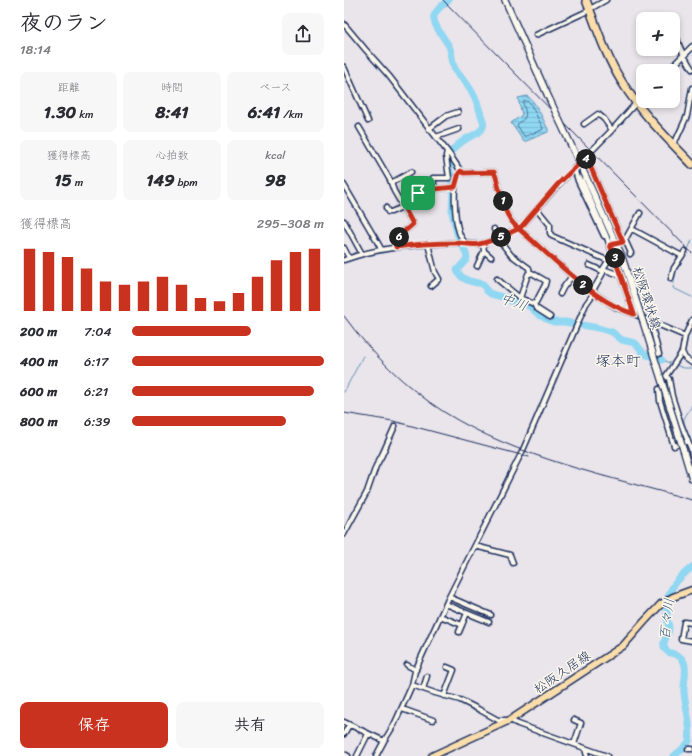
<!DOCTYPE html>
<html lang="ja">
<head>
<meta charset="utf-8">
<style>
	body { margin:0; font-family:Sriracha,"Klee One",sans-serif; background:#f7f7f7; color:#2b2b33; height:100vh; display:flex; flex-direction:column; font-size:15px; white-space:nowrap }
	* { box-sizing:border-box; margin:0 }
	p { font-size:13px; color:#7c7c81 }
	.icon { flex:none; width:22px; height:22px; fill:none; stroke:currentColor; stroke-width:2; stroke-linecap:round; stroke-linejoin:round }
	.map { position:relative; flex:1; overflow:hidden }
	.panel { display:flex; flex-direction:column; background:#fff; width:344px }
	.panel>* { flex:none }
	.controls { position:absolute; left:292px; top:12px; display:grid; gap:8px }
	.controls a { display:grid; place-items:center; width:44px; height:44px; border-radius:8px; background:#fff; box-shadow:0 2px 6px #0003; font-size:20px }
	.pin { position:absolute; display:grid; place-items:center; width:34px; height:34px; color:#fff; margin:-17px; border-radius:8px; box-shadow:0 2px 6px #0006 }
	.km { position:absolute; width:20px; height:20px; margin:-10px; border-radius:50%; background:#222; color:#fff; font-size:11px; line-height:20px; text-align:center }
	.round { display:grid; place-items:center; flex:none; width:42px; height:42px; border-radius:8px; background:#f7f7f7 }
	.head { display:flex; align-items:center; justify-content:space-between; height:68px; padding:0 20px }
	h1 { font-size:22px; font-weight:700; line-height:30px }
	.figures { display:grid; grid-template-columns:repeat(3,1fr); gap:6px; height:68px; padding:4px 20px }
	.figures div { display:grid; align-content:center; border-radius:8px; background:#f7f7f7; text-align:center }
	.figures b { font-size:17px; font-weight:700 }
	.figures small { font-size:11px; font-weight:400 }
	.figures p { font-size:11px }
	.chart { height:112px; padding:8px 20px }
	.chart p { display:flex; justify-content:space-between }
	.chart svg { width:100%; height:72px; margin-top:4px; stroke:#c8321e; stroke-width:6 }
	.action { display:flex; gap:8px; margin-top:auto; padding:8px 20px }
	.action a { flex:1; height:46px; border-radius:8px; background:#c8321e; color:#fff; font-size:16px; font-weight:700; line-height:46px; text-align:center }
	.action a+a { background:#f7f7f7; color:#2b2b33 }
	ul { padding:0 20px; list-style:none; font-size:13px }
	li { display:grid; grid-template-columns:64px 48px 1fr; align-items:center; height:30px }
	li i { height:10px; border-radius:5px; background:#c8321e }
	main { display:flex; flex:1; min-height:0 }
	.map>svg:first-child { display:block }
	.water { fill:url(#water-rules); stroke:#6194b7 }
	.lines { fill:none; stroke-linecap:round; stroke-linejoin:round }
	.shore { stroke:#4a7299; stroke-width:1 }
	.stream { stroke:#6194b7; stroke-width:1 }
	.river { stroke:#90d7f2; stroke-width:7 }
	.minor-casing { stroke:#1b2f5e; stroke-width:7 }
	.tertiary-casing { stroke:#1b2f5e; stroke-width:8 }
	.secondary-casing { stroke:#1b2f5e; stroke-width:8 }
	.primary-casing { stroke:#1b2f5e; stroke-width:9 }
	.trunk-casing { stroke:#1b2f5e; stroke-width:10 }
	.minor { stroke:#fbf7ec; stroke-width:4 }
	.tertiary { stroke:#fbf7ec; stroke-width:5 }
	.secondary { stroke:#fbf7ec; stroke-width:5.5 }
	.primary { stroke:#faddab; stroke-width:6 }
	.trunk { stroke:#faddab; stroke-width:7 }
	.rail { stroke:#1b2f5e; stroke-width:1 }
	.secondary-bridge-casing { stroke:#1b2f5e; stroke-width:8; stroke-linecap:butt }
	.secondary-bridge { stroke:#fbf7ec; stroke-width:5.5 }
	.route-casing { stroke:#fff; stroke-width:8 }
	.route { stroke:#c8321e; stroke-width:5 }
	.labels { text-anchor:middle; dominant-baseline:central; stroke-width:3; stroke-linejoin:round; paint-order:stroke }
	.street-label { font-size:13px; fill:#1b2f5e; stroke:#fbf7ec }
	.water-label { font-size:14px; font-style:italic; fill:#385983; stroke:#fbf7ec }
	.quarter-label { font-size:15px; fill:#1b2f5e; stroke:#fbf7ec }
</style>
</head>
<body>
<main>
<section class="panel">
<div class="head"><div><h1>夜のラン</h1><p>18:14</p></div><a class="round"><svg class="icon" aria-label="share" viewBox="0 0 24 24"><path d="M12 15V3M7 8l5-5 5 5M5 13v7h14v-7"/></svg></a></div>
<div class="figures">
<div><p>距離</p><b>1.30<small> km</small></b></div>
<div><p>時間</p><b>8:41</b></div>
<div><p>ペース</p><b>6:41<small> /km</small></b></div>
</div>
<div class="figures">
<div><p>獲得標高</p><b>15<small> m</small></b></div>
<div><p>心拍数</p><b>149<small> bpm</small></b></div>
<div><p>kcal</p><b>98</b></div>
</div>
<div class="chart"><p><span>獲得標高</span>295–308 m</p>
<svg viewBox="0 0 160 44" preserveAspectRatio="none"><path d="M5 44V6M15 44V8M25 44V11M35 44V18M45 44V26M55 44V28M65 44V26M75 44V23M85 44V28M95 44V36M105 44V38M115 44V33M125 44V23M135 44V13M145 44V8M155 44V6"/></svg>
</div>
<ul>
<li><b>200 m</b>7:04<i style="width:62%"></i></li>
<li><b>400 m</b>6:17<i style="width:100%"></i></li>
<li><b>600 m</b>6:21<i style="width:95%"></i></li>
<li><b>800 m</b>6:39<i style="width:80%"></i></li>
</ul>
<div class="action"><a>保存</a><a>共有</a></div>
</section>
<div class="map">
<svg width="348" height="756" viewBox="0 0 348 756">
	<defs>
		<pattern id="water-rules" width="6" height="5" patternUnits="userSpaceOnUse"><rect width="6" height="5" fill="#90d7f2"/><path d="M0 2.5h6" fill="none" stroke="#7cb9d2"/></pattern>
	</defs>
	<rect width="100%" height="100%" fill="#eae4eb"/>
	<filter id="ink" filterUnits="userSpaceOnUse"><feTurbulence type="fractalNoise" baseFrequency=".025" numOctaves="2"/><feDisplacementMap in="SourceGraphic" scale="8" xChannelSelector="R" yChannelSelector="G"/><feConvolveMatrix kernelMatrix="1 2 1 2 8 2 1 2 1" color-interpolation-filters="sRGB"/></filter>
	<g filter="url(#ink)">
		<path class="water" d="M183 96C192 101 199 120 204 129V132L180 142 167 123 178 115 174 98Z"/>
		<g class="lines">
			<path class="shore" d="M180 101H183L186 103 199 128 198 130 182 136H180L173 125C175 122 180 120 181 117 183 114 180 107 179 103Z"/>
			<path class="stream" d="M343 252 348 240
				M338 260 332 270 329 288 348 297
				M314 322 335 331
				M346 331 348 327
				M316 354 318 360 328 364
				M331 365 340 368H348
				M0 392 19 356
				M348 405C346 410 342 414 340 419 339 424 346 438 348 443"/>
			<path class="river" d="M104 0C100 4 91 10 90 16 88 24 101 39 105 46 108 53 108 60 110 67 113 74 119 78 123 84 130 93 134 104 137 115 138 118 141 123 139 127 136 134 128 135 122 139 116 143 108 149 104 156L109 194 108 212 113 233 121 251 123 257 122 260 113 270C117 281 129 282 139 284L143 291 147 294 162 298 167 301 179 303 185 306 195 315 207 321 210 322H221L254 328 268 332 278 340 291 343 294 346 300 354 318 360
				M330 756C335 751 342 748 345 741 348 727 341 706 340 692 339 682 344 671 340 662 335 651 325 656 321 649 317 642 324 636 325 629 325 624 322 618 323 613 323 607 323 598 326 592 330 582 340 574 348 567"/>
			<g class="minor-casing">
				<path id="minor" d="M246 9 262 0
					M0 24 21 49 45 76 106 155 116 170 120 173 150 172 152 177C157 193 159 214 172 226L228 276 250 293 273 308 290 314 341 336
					M192 35 246 10
					M333 38C335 49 342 59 348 69
					M0 67 24 121
					M240 124 254 114 260 119 268 130
					M15 127 46 180 50 191 69 224 55 236 51 243 52 247
					M85 129 102 116 114 112
					M92 137 115 129
					M328 144 333 138 343 116 348 88
					M241 158 244 161 279 242
					M230 168 234 181 260 236
					M239 170 237 178 262 235 290 314
					M117 171C107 180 111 220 115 232 116 236 119 240 121 243
					M47 183 67 172
					M0 185 35 245 37 249
					M91 189 89 178H105L102 156 103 151
					M42 208 44 212H47L56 208 58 204 70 197 74 193 91 189 111 187
					M193 209 206 225V233L208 236 265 261
					M0 221 18 254
					M150 229 153 239 156 241 167 255 185 268 186 274
					M288 229 338 256 330 268 327 279
					M281 240 287 253 286 254
					M84 244 91 272 95 279 87 286
					M270 244 279 242 281 240 296 213
					M0 248 5 258
					M140 251 147 257
					M269 253 259 269 281 277
					M338 256 341 251
					M0 260C34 247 70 245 105 243 111 243 116 243 121 243 126 244 131 245 136 244 151 241 165 233 178 226L214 185 268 130 292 103
					M245 265 258 271
					M133 266 140 251 139 244
					M153 279 176 298
					M292 282 296 281
					M248 292 259 273V269
					M216 294 219 288 228 276
					M190 304 176 298 184 274 188 273 202 281 201 285 192 302 190 304 192 308 206 317
					M348 320 341 336 338 352 341 358 348 363
					M309 323V331L315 354
					M338 352 322 376 325 379 328 396 337 424 347 449 348 456
					M315 389 316 401 330 446 344 441
					M0 534 23 492 32 466 38 455 51 426
					M131 546 166 555 169 563
					M105 597 147 615
					M102 604 123 613 118 625
					M123 613 145 622
					M96 616 118 625 115 632
					M348 623 340 622 337 639 348 641
					M63 665 72 670
					M68 685 91 693 116 700 134 709 154 720H166L174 724 263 756
					M79 689 83 676
					M100 696 110 670 103 667
					M57 709 61 710 89 720
					M0 722 40 741
					M0 734 5 725
					M230 744 237 723 230 720
					M241 749 243 756
					M344 749H348
					M0 754 4 756
					M13 756 24 734
					M32 756 40 741 50 725 55 714 68 685 71 671 105 597 179 450 242 304 250 293"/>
			</g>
			<g class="tertiary-casing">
				<path id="tertiary" d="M324 71 348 47
					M292 103 299 97"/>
			</g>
			<g class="secondary-casing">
				<path id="secondary" d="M161 0 204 96
					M242 177 270 239
					M302 331 312 363
					M339 449 348 479"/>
			</g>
			<g class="primary-casing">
				<path id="primary" d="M88 756 166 720 279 646 300 622 317 604 329 597 348 590"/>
			</g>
			<g class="trunk-casing">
				<path id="trunk" d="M242 0C253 28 262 57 278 82 297 113 323 138 348 164"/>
			</g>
			<use href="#minor" class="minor"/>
			<use href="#tertiary" class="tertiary"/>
			<use href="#secondary" class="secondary"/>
			<use href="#primary" class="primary"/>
			<use href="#trunk" class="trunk"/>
			<path class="rail" d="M99 0 348 253
				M0 316C27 353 61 387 100 412 175 459 264 476 348 500
				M0 413 49 421 185 457"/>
			<g class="secondary-bridge-casing">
				<path id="secondary-bridge" d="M204 96 242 177
					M270 239 277 254 302 331
					M312 363 339 449"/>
			</g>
			<use href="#secondary-bridge" class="secondary-bridge"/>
		</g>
	</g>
	<g class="lines" filter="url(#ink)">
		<g class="route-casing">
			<path id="route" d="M74 193 91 189 111 187 115 173 117 171 120 173 150 172 152 177C157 194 159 216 174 228 189 241 203 254 218 267 240 286 262 305 290 314L266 245 279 242 244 161 241 158 214 184 178 226 172 230C160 235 148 242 135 244 128 246 120 243 113 243 93 243 72 244 52 247L51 243 55 236 69 224 58 204 70 197 74 193"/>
		</g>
		<use href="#route" class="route"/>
	</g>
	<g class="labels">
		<g class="street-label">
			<text transform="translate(303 298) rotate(72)">松阪環状線</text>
			<text transform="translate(218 672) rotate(-34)">松阪久居線</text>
		</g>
		<g class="water-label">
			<text transform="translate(170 302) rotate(20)">中川</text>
			<text transform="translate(323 619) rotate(-83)">百々川</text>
		</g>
		<g class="quarter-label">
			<text x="274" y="361">塚本町</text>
		</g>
	</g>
</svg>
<div class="controls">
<a>+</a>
<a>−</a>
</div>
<div class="pin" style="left:74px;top:193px;background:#1e9e55"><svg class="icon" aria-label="arrive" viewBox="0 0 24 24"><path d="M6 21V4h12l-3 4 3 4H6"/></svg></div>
<b class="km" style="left:159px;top:201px">1</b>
<b class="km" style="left:239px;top:285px">2</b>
<b class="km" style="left:271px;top:258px">3</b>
<b class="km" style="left:242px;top:159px">4</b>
<b class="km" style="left:157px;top:237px">5</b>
<b class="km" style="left:55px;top:237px">6</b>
</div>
</main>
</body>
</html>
